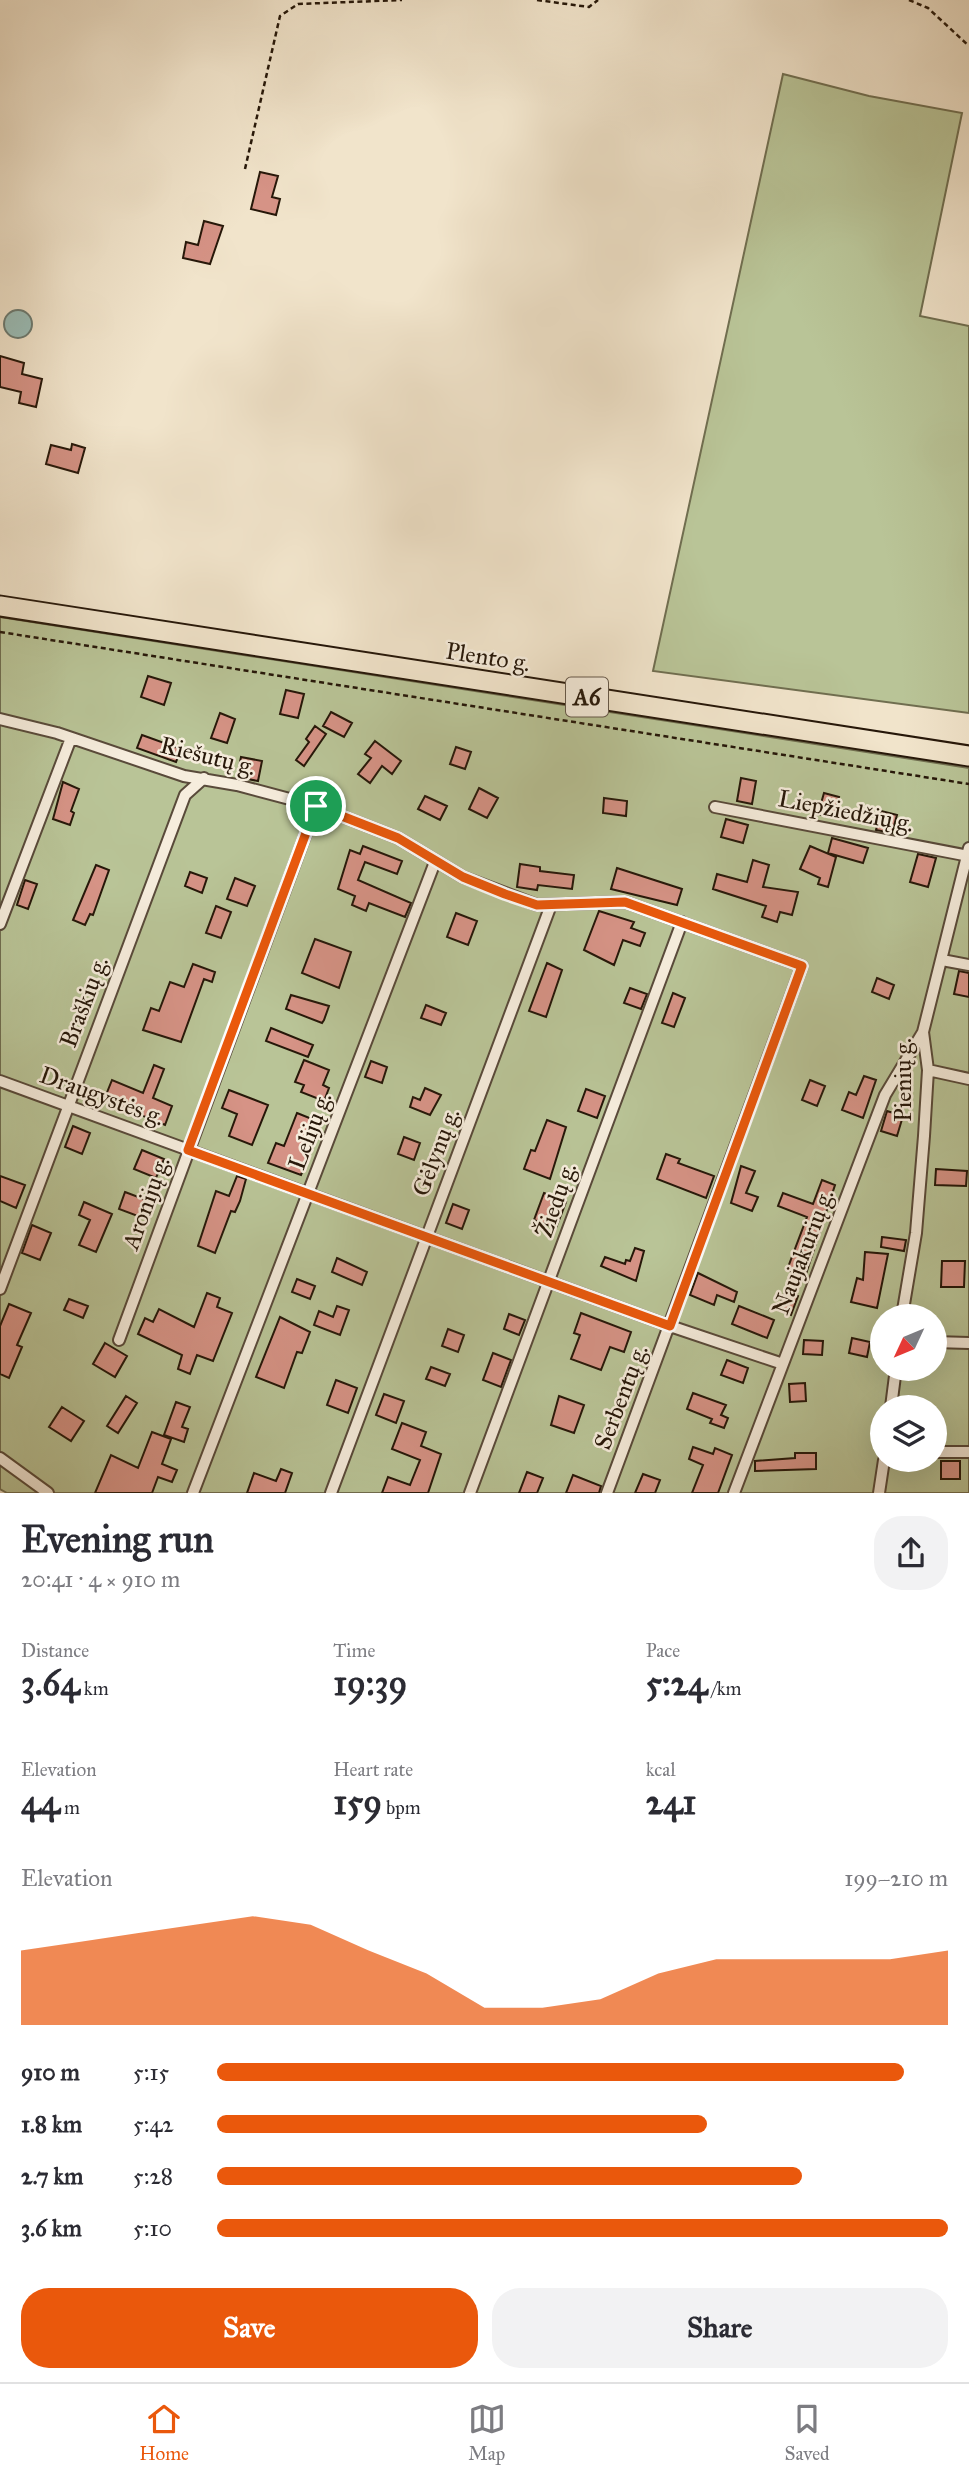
<!DOCTYPE html>
<html lang="en">
<head>
<meta charset="utf-8">
<style>
	body { margin:0; font-family:"IM FELL Great Primer",serif; background:#f2f2f3; color:#2b2b33; height:100vh; display:flex; flex-direction:column; font-size:26px; white-space:nowrap }
	* { box-sizing:border-box; margin:0 }
	p { font-size:23px; color:#7c7c81 }
	.icon { flex:none; width:38px; height:38px; fill:none; stroke:currentColor; stroke-width:2; stroke-linecap:round; stroke-linejoin:round }
	.map { position:relative; height:1493px; overflow:hidden }
	.drawer { display:flex; flex-direction:column; background:#fff; flex:1 }
	.drawer>* { flex:none }
	.needle { width:46px; rotate:226deg }
	.fabs { position:absolute; left:870px; top:1304px; display:grid; gap:14px }
	.fabs a { display:grid; place-items:center; width:77px; height:77px; border-radius:50%; background:#fff; box-shadow:0 7px 28px #0002; font-size:35px }
	.pin { position:absolute; display:grid; place-items:center; width:60px; height:60px; color:#fff; margin:-30px; border:4px solid #fff; border-radius:50%; box-shadow:0 2px 7px #0007 }
	.round { display:grid; place-items:center; flex:none; width:74px; height:74px; border-radius:28px; background:#f2f2f3 }
	.summary { display:flex; align-items:center; justify-content:space-between; height:119px; padding:0 21px }
	h1 { font-size:38px; font-weight:700; line-height:52px }
	.figures { display:grid; grid-template-columns:repeat(3,1fr); gap:10px; height:119px; padding:7px 21px }
	.figures div { display:grid; align-content:center }
	.figures b { font-size:35px; font-weight:700 }
	.figures small { font-size:19px; font-weight:400 }
	.figures p { font-size:19px }
	.chart { height:196px; padding:14px 21px }
	.chart p { display:flex; justify-content:space-between }
	.chart svg { width:100%; height:126px; margin-top:7px; fill:#ea580c; opacity:.7 }
	.cta { display:flex; gap:14px; margin-top:auto; padding:14px 21px }
	.cta a { flex:1; height:80px; border-radius:28px; background:#ea580c; color:#fff; font-size:28px; font-weight:700; line-height:80px; text-align:center }
	.cta a+a { background:#f2f2f3; color:#2b2b33 }
	ul { padding:0 21px; list-style:none; font-size:23px }
	li { display:grid; grid-template-columns:112px 84px 1fr; align-items:center; height:52px }
	li i { height:18px; border-radius:9px; background:#ea580c }
	.dock { display:flex; justify-content:space-around; align-items:center; height:98px; border-top:2px solid #e1e1e2; background:#fff; font-size:19px; color:#7c7c81 }
	.dock a { display:grid; justify-items:center; gap:4px }
	.dock .current { color:#ea580c }
	.map>svg:first-child { display:block }
	.green { fill:#b9c497; stroke:#706e50; stroke-width:2; fill-rule:evenodd }
	.water { fill:#9bbeb8; stroke:#6c7b72; stroke-width:2 }
	.building { fill:#d69386; stroke:#261709; stroke-width:2 }
	.lines { fill:none; stroke-linecap:round; stroke-linejoin:round }
	.street-casing { stroke:#594a3a; stroke-width:14 }
	.highway-casing { stroke:#261709; stroke-width:23 }
	.path { stroke:#261709; stroke-width:2.5; stroke-dasharray:5 3.5; stroke-linecap:butt }
	.street { stroke:#f6eddd; stroke-width:10 }
	.highway { stroke:#f1e4cb; stroke-width:19 }
	.route-casing { stroke:#fff; stroke-width:14 }
	.route { stroke:#ea580c; stroke-width:9 }
	.labels { text-anchor:middle; dominant-baseline:central; stroke-width:5; stroke-linejoin:round; paint-order:stroke }
	.shield { fill:#f6eddd; stroke:#645749; stroke-width:2 }
	.shield-label { font-size:23px; font-weight:bold; fill:#261709 }
	.street-label { font-size:24px; fill:#261709; stroke:#f6eddd }
</style>
</head>
<body>
<div class="map">
<svg width="969" height="1493" viewBox="0 0 969 1493">
	<rect width="100%" height="100%" fill="#f1e4cb"/>
	<filter id="stains"><feTurbulence type="fractalNoise" baseFrequency=".00286" numOctaves="4"/><feColorMatrix values="0 0 0 0 .2 0 0 0 0 .09 0 0 0 0 .02 0 0 0 .5 -.17"/></filter>
	<radialGradient id="worn" r=".72"><stop offset=".6" stop-color="#630" stop-opacity="0"/><stop offset="1" stop-color="#630" stop-opacity=".3"/></radialGradient>
	<path class="green" d="M783 74 869 96 962 113 920 316 969 326V713L653 671Z
		M0 617 969 768V1493H7L0 1489ZM882 1316H934V1368H882ZM882 1407H934V1460H882Z"/>
	<path class="water" d="M4 324a14 14 0 1 1 28 0a14 14 0 1 1-28 0Z"/>
	<path class="building" d="M260 172 278 176 272 197 280 199 276 215 251 209Z
		M204 221 223 226 210 264 183 258 186 242 198 245Z
		M0 356 24 363 22 374 42 379 36 407 19 403 21 392 0 387Z
		M72 444 85 448 78 473 46 464 51 445 71 450Z
		M148 676 171 683 164 705 141 697Z
		M286 690 304 694 298 718 280 714Z
		M331 712 352 723 344 737 323 726Z
		M220 713 235 719 227 743 211 738Z
		M315 726 326 734 304 766 296 760 309 742 306 739Z
		M142 735 181 749 176 762 137 748Z
		M375 741 401 761 392 774 382 766 370 783 358 774 371 758 365 754Z
		M456 747 471 752 465 769 450 764Z
		M241 757 262 761 258 781 237 777Z
		M741 778 756 781 752 804 737 801Z
		M63 782 79 789 71 811 74 813 70 825 53 819Z
		M479 788 498 798 487 818 469 809Z
		M824 793 839 797 833 818 818 814Z
		M425 796 447 806 440 820 418 809Z
		M604 798 627 801 626 816 603 813Z
		M881 811 897 815 892 833 876 830Z
		M726 819 748 825 743 843 721 837Z
		M832 838 868 848 863 863 828 853Z
		M363 846 402 861 397 874 365 862 358 880 411 903 405 917 369 903 366 911 352 905 355 896 338 889 350 850 360 854Z
		M810 846 836 857 828 887 818 884 820 878 800 869Z
		M918 854 936 858 928 887 910 882Z
		M753 860 769 865 763 887 798 892 792 915 780 912 777 922 762 917 766 906 713 889 717 874 747 882Z
		M520 864 540 867V871L574 875 572 889 538 885 537 890 517 887Z
		M96 865 109 870 93 915 90 914 85 925 73 920Z
		M617 868 682 889 677 905 611 889Z
		M190 872 207 878 202 893 185 886Z
		M235 878 255 886 247 906 227 899Z
		M25 880 37 884 28 909 17 905Z
		M216 906 231 912 221 938 206 933Z
		M599 911 634 922 631 928 645 933 640 946 623 940 614 965 584 950Z
		M456 913 477 921 468 945 447 937Z
		M315 939 351 952 339 988 302 973Z
		M547 963 562 970 546 1017 529 1011Z
		M193 964 215 972 212 982 204 979 181 1042 143 1030 151 1008 159 1011 170 982 184 987Z
		M959 971 969 973V997L954 994Z
		M877 978 894 985 889 999 872 992Z
		M630 988 647 994 641 1009 624 1003Z
		M673 993 685 998 674 1027 662 1023Z
		M291 995 329 1006 324 1020 322 1023 286 1009Z
		M426 1005 446 1013 441 1025 421 1018Z
		M271 1028 313 1045 308 1057 266 1041Z
		M304 1060 329 1070 323 1085 329 1088 324 1101 301 1092 304 1085 295 1082Z
		M371 1061 387 1067 382 1083 365 1077Z
		M154 1065 164 1069 153 1098 172 1106 165 1125 104 1100 112 1080 143 1093Z
		M864 1076 876 1080 863 1118 842 1110 849 1092 856 1095Z
		M810 1080 825 1086 817 1106 802 1100Z
		M425 1088 441 1095 430 1115 410 1107 413 1097 420 1100Z
		M586 1089 605 1096 597 1118 578 1111Z
		M229 1090 268 1105 252 1145 229 1136 237 1114 222 1108Z
		M887 1111 903 1116 897 1136 881 1131Z
		M297 1113 317 1121 304 1154 309 1156 301 1175 268 1163 276 1143 284 1146Z
		M547 1120 566 1127 550 1179 524 1169 531 1150 535 1151Z
		M73 1126 90 1133 82 1154 65 1147Z
		M404 1137 420 1143 414 1160 398 1154Z
		M142 1150 164 1159 156 1178 134 1169Z
		M666 1154 680 1159 678 1163 714 1176 706 1198 657 1179Z
		M741 1166 755 1171 746 1193 758 1197 752 1211 731 1203Z
		M936 1169 967 1171 966 1186 935 1185Z
		M0 1176 25 1185 16 1208 0 1201Z
		M237 1176 246 1179 240 1201 235 1212 231 1211 215 1253 198 1246 216 1191 229 1196Z
		M822 1180 835 1185 805 1277 787 1270 807 1217 778 1206 783 1193 813 1204Z
		M125 1192 149 1201 143 1218 119 1209Z
		M544 1193 566 1202 556 1228 534 1220Z
		M84 1202 112 1214 96 1252 79 1245 90 1220 79 1215Z
		M453 1204 469 1210 462 1229 446 1223Z
		M32 1225 51 1233 40 1260 22 1253Z
		M882 1237 906 1240 904 1251 881 1247Z
		M635 1248 644 1251 636 1281 601 1266 605 1257 625 1264 626 1260 630 1261Z
		M865 1252 888 1254 877 1308 851 1302 857 1278 863 1280Z
		M337 1258 367 1272 362 1285 332 1272Z
		M942 1261H965L964 1287H941Z
		M698 1273 737 1292 734 1302 717 1295 714 1305 690 1295Z
		M297 1279 315 1286 310 1299 292 1292Z
		M785 1291 798 1296 791 1315 778 1310Z
		M207 1293 220 1298 217 1307 232 1313 213 1361 197 1355 190 1374 178 1369 182 1355 138 1334 145 1318 153 1322 159 1309 194 1327Z
		M69 1299 88 1306 83 1318 64 1310Z
		M9 1304 31 1313 17 1345 22 1347 9 1378 0 1374V1326Z
		M337 1306 349 1310 340 1335 314 1325 319 1311 333 1317Z
		M739 1306 774 1320 767 1338 732 1324Z
		M581 1313 631 1332 624 1352 610 1347 601 1370 571 1359 580 1335 574 1333Z
		M509 1314 525 1320 519 1335 504 1329Z
		M280 1317 310 1332 302 1353 297 1352 284 1388 256 1377Z
		M448 1329 464 1335 458 1352 442 1346Z
		M852 1338 870 1342 867 1357 849 1353Z
		M804 1340 823 1341 822 1355 803 1354Z
		M105 1343 127 1356 115 1377 93 1364Z
		M493 1353 511 1360 501 1387 483 1380Z
		M727 1360 748 1368 743 1383 721 1375Z
		M431 1367 450 1374 445 1386 426 1379Z
		M336 1380 357 1388 348 1413 327 1405Z
		M805 1383 806 1401 790 1402 789 1384Z
		M693 1393 726 1405 721 1415 728 1418 724 1428 710 1423 712 1419 687 1409Z
		M384 1394 404 1401 396 1423 376 1415Z
		M126 1396 137 1403 118 1433 107 1426Z
		M559 1396 584 1405 574 1433 551 1425Z
		M176 1402 190 1407 182 1427 188 1429 184 1442 164 1435Z
		M62 1407 84 1421 71 1441 49 1427Z
		M402 1423 426 1432 421 1446 441 1454 428 1493H382L388 1477 410 1485 420 1460 392 1449Z
		M152 1432 171 1439 162 1464 177 1470 172 1482 158 1477 152 1493H95L111 1455 138 1468Z
		M693 1447 713 1454 715 1448 732 1455 718 1493H692L703 1465 689 1459Z
		M795 1453H816V1469L755 1471V1461L795 1458Z
		M941 1461H960V1479H941Z
		M281 1469 292 1473 285 1493H247L254 1473 276 1481Z
		M527 1472 543 1478 537 1493H519Z
		M643 1474 660 1480 655 1493H635Z
		M573 1475 601 1486 599 1493H566Z"/>
	<g class="lines">
		<g class="street-casing">
			<path id="street" d="M0 719 57 733 184 776 237 785 316 806 398 838 463 877 537 905 625 902 802 966 607 1493
				M715 807 969 856
				M0 924 71 738
				M942 960 969 965
				M928 1070 969 1079
				M0 1081 670 1326 783 1364
				M0 1289 185 795 204 778
				M902 1316 916 1233 924 1136 928 1070 923 1032 969 848
				M119 1340 316 806
				M934 1342 969 1343
				M891 1407 896 1368
				M934 1452H969
				M0 1458 48 1493
				M193 1493 435 862
				M331 1493 551 905
				M470 1493 682 922
				M734 1493 885 1095 923 1032
				M879 1493 884 1460"/>
		</g>
		<g class="highway-casing">
			<path id="highway" d="M0 606 969 756"/>
		</g>
		<path class="path" d="M537 0 589 7 598 0
			M909 0 928 8 969 46
			M245 169 280 16 298 4 402 0
			M0 632 969 784"/>
		<use href="#street" class="street"/>
		<use href="#highway" class="highway"/>
	</g>
	<g class="lines">
		<g class="route-casing">
			<path id="route" d="M316 806 398 838 463 877 505 894 537 905 625 902 802 966 670 1326 188 1150Z"/>
		</g>
		<use href="#route" class="route"/>
	</g>
	<g class="labels">
		<rect class="shield" x="566" y="677.5" width="42" height="39" rx="5"/>
		<g class="shield-label">
			<text x="587" y="697">A6</text>
		</g>
		<g class="street-label">
			<text transform="translate(488 657) rotate(9)">Plento g.</text>
			<text transform="translate(208 756) rotate(14)">Riešutų g.</text>
			<text transform="translate(846 811) rotate(11)">Liepžiedžių g.</text>
			<text transform="translate(84 1002) rotate(-69)">Braškių g.</text>
			<text transform="translate(903 1080) rotate(-90)">Pienių g.</text>
			<text transform="translate(102 1096) rotate(20)">Draugystės g.</text>
			<text transform="translate(310 1131) rotate(-69)">Lelijų g.</text>
			<text transform="translate(436 1152) rotate(-69)">Gėlynų g.</text>
			<text transform="translate(556 1200) rotate(-70)">Žiedų g.</text>
			<text transform="translate(146 1203) rotate(-70)">Aronijų g.</text>
			<text transform="translate(803 1252) rotate(-69)">Naujakurių g.</text>
			<text transform="translate(621 1397) rotate(-69)">Serbentų g.</text>
		</g>
	</g>
	<rect width="100%" height="100%" filter="url(#stains)"/>
	<rect width="100%" height="100%" fill="url(#worn)"/>
</svg>
<div class="fabs">
<a><svg class="needle" viewBox="-14 -14 28 28"><path d="M0-13l5 13h-10z" fill="#e53935"/><path d="M0 13l5-13h-10z" fill="#7c7c81"/></svg></a>
<a><svg class="icon" aria-label="layers" viewBox="0 0 24 24"><path d="M12 4l9 5-9 5-9-5zM3 14l9 5 9-5"/></svg></a>
</div>
<div class="pin" style="left:316px;top:806px;background:#1e9e55"><svg class="icon" aria-label="arrive" viewBox="0 0 24 24"><path d="M6 21V4h12l-3 4 3 4H6"/></svg></div>
</div>
<section class="drawer">
<div class="summary"><div><h1>Evening run</h1><p>20:41 · 4 × 910 m</p></div><a class="round"><svg class="icon" aria-label="share" viewBox="0 0 24 24"><path d="M12 15V3M7 8l5-5 5 5M5 13v7h14v-7"/></svg></a></div>
<div class="figures">
<div><p>Distance</p><b>3.64<small> km</small></b></div>
<div><p>Time</p><b>19:39</b></div>
<div><p>Pace</p><b>5:24<small> /km</small></b></div>
</div>
<div class="figures">
<div><p>Elevation</p><b>44<small> m</small></b></div>
<div><p>Heart rate</p><b>159<small> bpm</small></b></div>
<div><p>kcal</p><b>241</b></div>
</div>
<div class="chart"><p><span>Elevation</span>199–210 m</p>
<svg viewBox="0 0 160 44" preserveAspectRatio="none"><path d="M0 44V18L10 15L20 12L30 9L40 6L50 9L60 18L70 26L80 38L90 38L100 35L110 26L120 21L130 21L140 21L150 21L160 18V44z"/></svg>
</div>
<ul>
<li><b>910 m</b>5:15<i style="width:94%"></i></li>
<li><b>1.8 km</b>5:42<i style="width:67%"></i></li>
<li><b>2.7 km</b>5:28<i style="width:80%"></i></li>
<li><b>3.6 km</b>5:10<i style="width:100%"></i></li>
</ul>
<div class="cta"><a>Save</a><a>Share</a></div>
</section>
<nav class="dock">
<a class="current"><svg class="icon" aria-label="home" viewBox="0 0 24 24"><path d="M3 11l9-7 9 7M6 9v11h12V9"/></svg>Home</a>
<a><svg class="icon" aria-label="map" viewBox="0 0 24 24"><path d="M3 6l6-2 6 2 6-2v14l-6 2-6-2-6 2zM9 4v14M15 6v14"/></svg>Map</a>
<a><svg class="icon" aria-label="saved" viewBox="0 0 24 24"><path d="M7 4h10v16l-5-4-5 4z"/></svg>Saved</a>
</nav>
</body>
</html>
